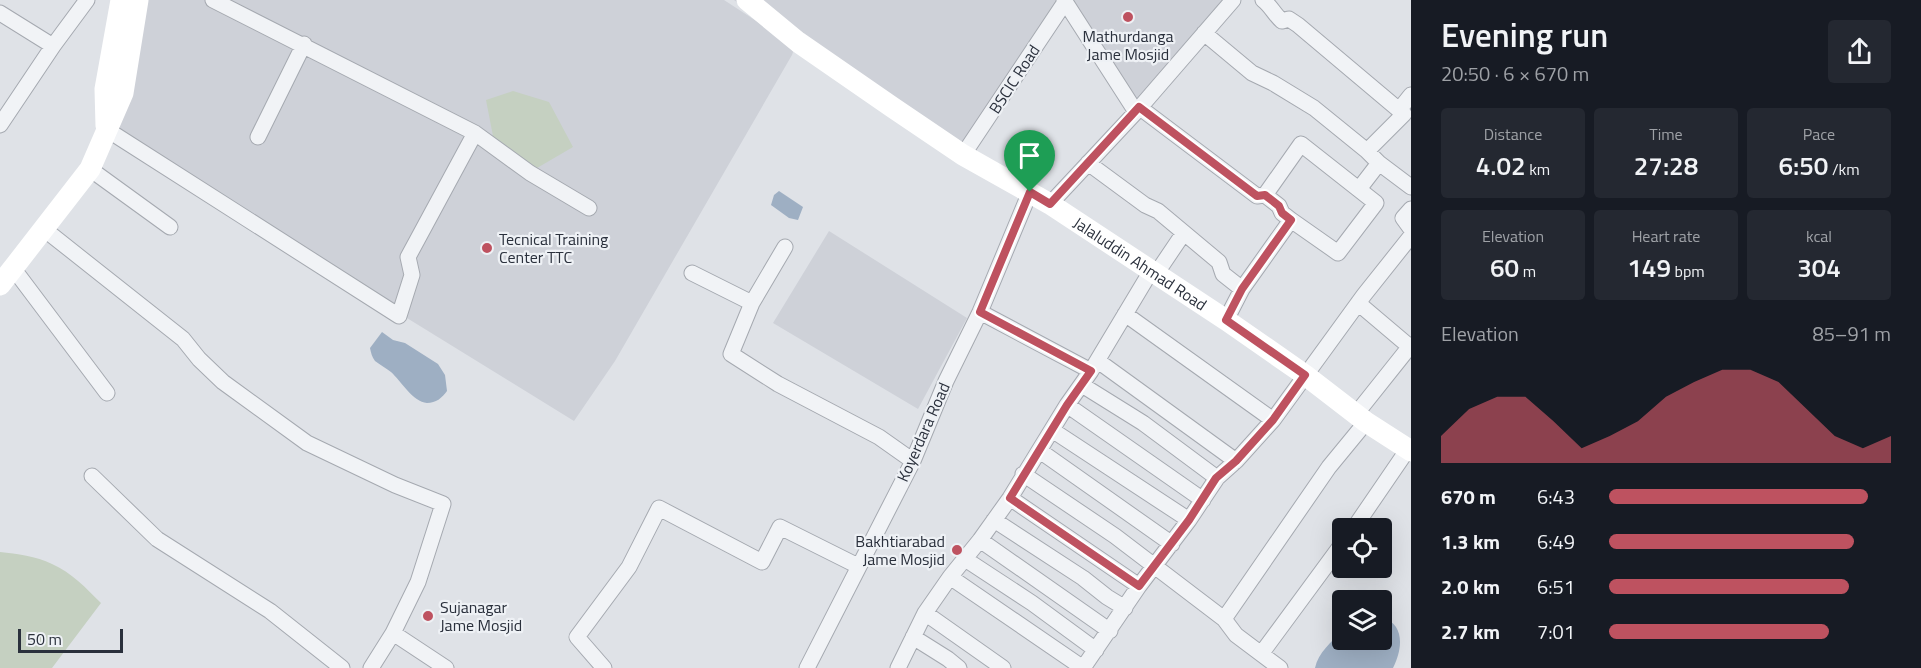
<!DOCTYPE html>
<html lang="en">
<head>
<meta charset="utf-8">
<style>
	body { margin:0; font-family:"Titillium Web",sans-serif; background:#242831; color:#f1f3f6; height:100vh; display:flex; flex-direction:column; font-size:22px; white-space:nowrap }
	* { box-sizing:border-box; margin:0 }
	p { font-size:20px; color:#9ea1a6 }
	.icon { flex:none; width:33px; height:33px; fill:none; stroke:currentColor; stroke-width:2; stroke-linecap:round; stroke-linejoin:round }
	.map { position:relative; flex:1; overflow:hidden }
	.drawer { display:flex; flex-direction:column; background:#171b24; width:510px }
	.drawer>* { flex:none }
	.tools { position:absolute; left:1332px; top:518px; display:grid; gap:12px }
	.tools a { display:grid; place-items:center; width:60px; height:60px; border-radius:6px; background:#171b24; box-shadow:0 6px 24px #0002; font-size:30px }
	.scale { position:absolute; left:18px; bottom:15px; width:105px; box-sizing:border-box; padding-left:6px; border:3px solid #2a303c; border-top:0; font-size:16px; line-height:21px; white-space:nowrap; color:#2a303c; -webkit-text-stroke:4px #eef1f5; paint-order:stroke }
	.pin { position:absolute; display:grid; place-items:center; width:51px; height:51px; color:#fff; margin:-62px -26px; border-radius:50% 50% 50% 0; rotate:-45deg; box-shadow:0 0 6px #0007 }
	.pin .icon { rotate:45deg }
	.round { display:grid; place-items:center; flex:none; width:63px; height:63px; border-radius:6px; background:#242831 }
	.head { display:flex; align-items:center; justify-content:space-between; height:102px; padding:0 30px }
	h1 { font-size:33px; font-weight:600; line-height:45px }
	.figures { display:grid; grid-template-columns:repeat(3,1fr); gap:9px; height:102px; padding:6px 30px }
	.figures div { display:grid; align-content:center; border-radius:6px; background:#242831; text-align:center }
	.figures b { font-size:26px; font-weight:600 }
	.figures small { font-size:16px; font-weight:400 }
	.figures p { font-size:16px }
	.chart { height:168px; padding:12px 30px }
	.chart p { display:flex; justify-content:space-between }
	.chart svg { width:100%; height:108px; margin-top:6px; fill:#be5260; opacity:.7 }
	ul { padding:0 30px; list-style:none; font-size:20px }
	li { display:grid; grid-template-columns:96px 72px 1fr; align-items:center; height:45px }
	li i { height:15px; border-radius:8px; background:#be5260 }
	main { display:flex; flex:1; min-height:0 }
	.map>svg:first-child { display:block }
	.built { fill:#ced1d8 }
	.green { fill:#c5d0c1 }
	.water { fill:#9eafc3 }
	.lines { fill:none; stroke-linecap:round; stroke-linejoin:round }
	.street-casing { stroke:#a5a9b0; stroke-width:17 }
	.street { stroke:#f1f3f6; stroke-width:15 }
	.secondary { stroke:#fff; stroke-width:21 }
	.route-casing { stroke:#fff; stroke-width:12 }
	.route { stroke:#be5260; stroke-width:8 }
	.poi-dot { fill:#be5260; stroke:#eef1f5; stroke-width:2 }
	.labels { text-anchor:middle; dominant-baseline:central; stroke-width:4.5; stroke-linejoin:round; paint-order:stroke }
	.poi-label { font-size:16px; fill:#2a303c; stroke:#eef1f5; text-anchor:start }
	.street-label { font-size:16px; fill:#2a303c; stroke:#eef1f5 }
</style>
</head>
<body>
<main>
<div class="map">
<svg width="1411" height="668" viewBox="0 0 1411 668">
	<rect width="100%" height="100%" fill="#dfe2e7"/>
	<path class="built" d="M132 0H724L795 46 792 55 615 361 574 421 110 135Z
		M734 0H1239L1135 122 1064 12 966 159Z
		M829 231 967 318 918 409 773 323Z"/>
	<path class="green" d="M513 91 549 102 573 147 537 168 512 155 493 136 486 100Z
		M0 552C17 554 36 556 52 564 71 572 87 589 101 603L52 668H0Z"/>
	<path class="water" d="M779 191 803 207 798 220 789 218 771 205 774 195Z
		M382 332 393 340 405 343 438 364 445 375 447 391C442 398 436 403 427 403 413 402 401 381 391 372 386 368 380 365 375 361 372 357 371 353 370 348Z
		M1382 617C1406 625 1402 650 1393 668H1315C1318 653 1332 641 1342 631V639H1382Z"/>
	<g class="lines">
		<g class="street-casing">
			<path id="street" d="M213 0 475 133 530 173 589 208
				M1064 0 1136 112
				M1263 0C1271 6 1274 14 1282 21L1289 19 1298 25 1399 110 1411 95
				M0 13 53 46
				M1204 33 1252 73 1273 83 1314 108 1367 151 1404 114 1399 110
				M1139 107 1257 196 1265 195 1279 206 1282 213 1291 220
				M0 125 53 46 87 0
				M106 129 399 316 412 275 408 257 475 133
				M258 137 304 44
				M963 155 1065 2
				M1088 163 1145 205 1158 211 1219 262 1223 274 1242 289
				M1379 163 1411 187
				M90 169 170 227
				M1359 189 1379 163 1367 151
				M1050 204 1136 112 1233 0
				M1411 209 1403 218 1411 229
				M44 229 183 339 199 359 223 382 307 443 395 485 443 504 418 582 393 633 446 668
				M785 247 752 303 731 354 778 384 879 437 913 461
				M13 268 107 393
				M692 273 752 303
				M1156 274 1183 234
				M1358 303 1410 347
				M980 312 1091 371
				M1125 314 1273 420
				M1226 320 1242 289 1291 220 1338 253 1376 203 1301 144 1265 195
				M1098 361 1236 461
				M1082 385 1143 423 1217 478
				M1067 405 1203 500
				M1356 414 1411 345
				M1052 430 1189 520
				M1040 451 1172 544
				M1023 474 1115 536 1224 619 1236 635 1280 668
				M92 476 157 539 270 611 342 668
				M1010 498 1139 586
				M994 520 1083 578 1107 597 1125 608
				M1354 528 1408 449
				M980 540 1110 631
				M965 559 1032 603 1096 650
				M950 577 1083 668
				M925 613 1003 668
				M1224 619 1329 467 1366 422
				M913 637 948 659 959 668
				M1261 654 1342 544
				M371 668 393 633
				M604 668 577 637 629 567 659 508 762 562 780 527 858 566
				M807 668 913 461 946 381 980 312 1030 192
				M898 668 925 613 950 577 980 540 1010 498 1067 405 1091 371 1151 271
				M1083 668 1139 586 1189 520 1217 478 1236 461 1273 420 1364 295 1411 236"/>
		</g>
		<use href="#street" class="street"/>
		<g class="secondary">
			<path id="s1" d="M747 0 798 42 892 107 963 155 1050 204 1226 320 1305 375 1366 422 1411 451"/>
			<path d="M106 126 105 89 121 0"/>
			<path d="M0 285 90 169 123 93 138 0"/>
		</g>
	</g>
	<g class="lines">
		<g class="route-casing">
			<path id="route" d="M1139 107 1257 196 1265 195 1279 206 1282 213 1291 220 1242 289 1226 320 1305 375 1273 420 1236 461 1216 478 1189 520 1139 586 1010 498 1067 405 1091 371 980 312 1030 192 1050 204Z"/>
		</g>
		<use href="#route" class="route"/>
	</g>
	<g class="poi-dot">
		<circle cx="1128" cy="17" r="6"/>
		<circle cx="487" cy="248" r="6"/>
		<circle cx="957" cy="550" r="6"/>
		<circle cx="428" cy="616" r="6"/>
	</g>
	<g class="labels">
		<g class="poi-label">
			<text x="1128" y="36" text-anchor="middle">Mathurdanga<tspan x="1128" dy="18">Jame Mosjid</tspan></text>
			<text x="499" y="239">Tecnical Training<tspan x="499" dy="18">Center TTC</tspan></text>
			<text x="945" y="541" text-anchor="end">Bakhtiarabad<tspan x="945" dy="18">Jame Mosjid</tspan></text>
			<text x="440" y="607">Sujanagar<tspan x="440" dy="18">Jame Mosjid</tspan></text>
		</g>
		<g class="street-label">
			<text transform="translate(1014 79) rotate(-57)">BSCIC Road</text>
			<text stroke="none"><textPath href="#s1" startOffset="474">Jalaluddin Ahmad Road</textPath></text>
			<text transform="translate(923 432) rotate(-66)">Koyerdara Road</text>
		</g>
	</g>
</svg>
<div class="tools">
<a><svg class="icon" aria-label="locate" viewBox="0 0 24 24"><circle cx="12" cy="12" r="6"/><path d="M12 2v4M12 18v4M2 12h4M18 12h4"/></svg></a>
<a><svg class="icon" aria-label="layers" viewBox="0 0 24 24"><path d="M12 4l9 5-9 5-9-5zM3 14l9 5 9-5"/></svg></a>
</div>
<div class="scale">50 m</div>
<div class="pin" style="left:1030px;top:192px;background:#1e9e55"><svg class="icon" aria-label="arrive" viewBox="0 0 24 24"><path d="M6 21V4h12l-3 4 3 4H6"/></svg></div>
</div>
<section class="drawer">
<div class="head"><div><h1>Evening run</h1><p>20:50 · 6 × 670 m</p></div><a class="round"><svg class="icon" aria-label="share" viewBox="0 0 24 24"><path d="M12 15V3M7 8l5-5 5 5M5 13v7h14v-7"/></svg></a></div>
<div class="figures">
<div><p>Distance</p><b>4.02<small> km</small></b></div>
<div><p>Time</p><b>27:28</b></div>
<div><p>Pace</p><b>6:50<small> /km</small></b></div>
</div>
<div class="figures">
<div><p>Elevation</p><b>60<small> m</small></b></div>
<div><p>Heart rate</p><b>149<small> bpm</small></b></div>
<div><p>kcal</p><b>304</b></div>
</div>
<div class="chart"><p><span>Elevation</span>85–91 m</p>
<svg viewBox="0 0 160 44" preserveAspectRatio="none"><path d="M0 44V33L10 22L20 17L30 17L40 27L50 38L60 33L70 27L80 17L90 11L100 6L110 6L120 11L130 22L140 33L150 38L160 33V44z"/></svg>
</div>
<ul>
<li><b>670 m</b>6:43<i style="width:92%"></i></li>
<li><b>1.3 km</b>6:49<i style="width:87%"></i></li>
<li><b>2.0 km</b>6:51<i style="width:85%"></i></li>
<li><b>2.7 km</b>7:01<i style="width:78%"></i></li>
</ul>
</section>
</main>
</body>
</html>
